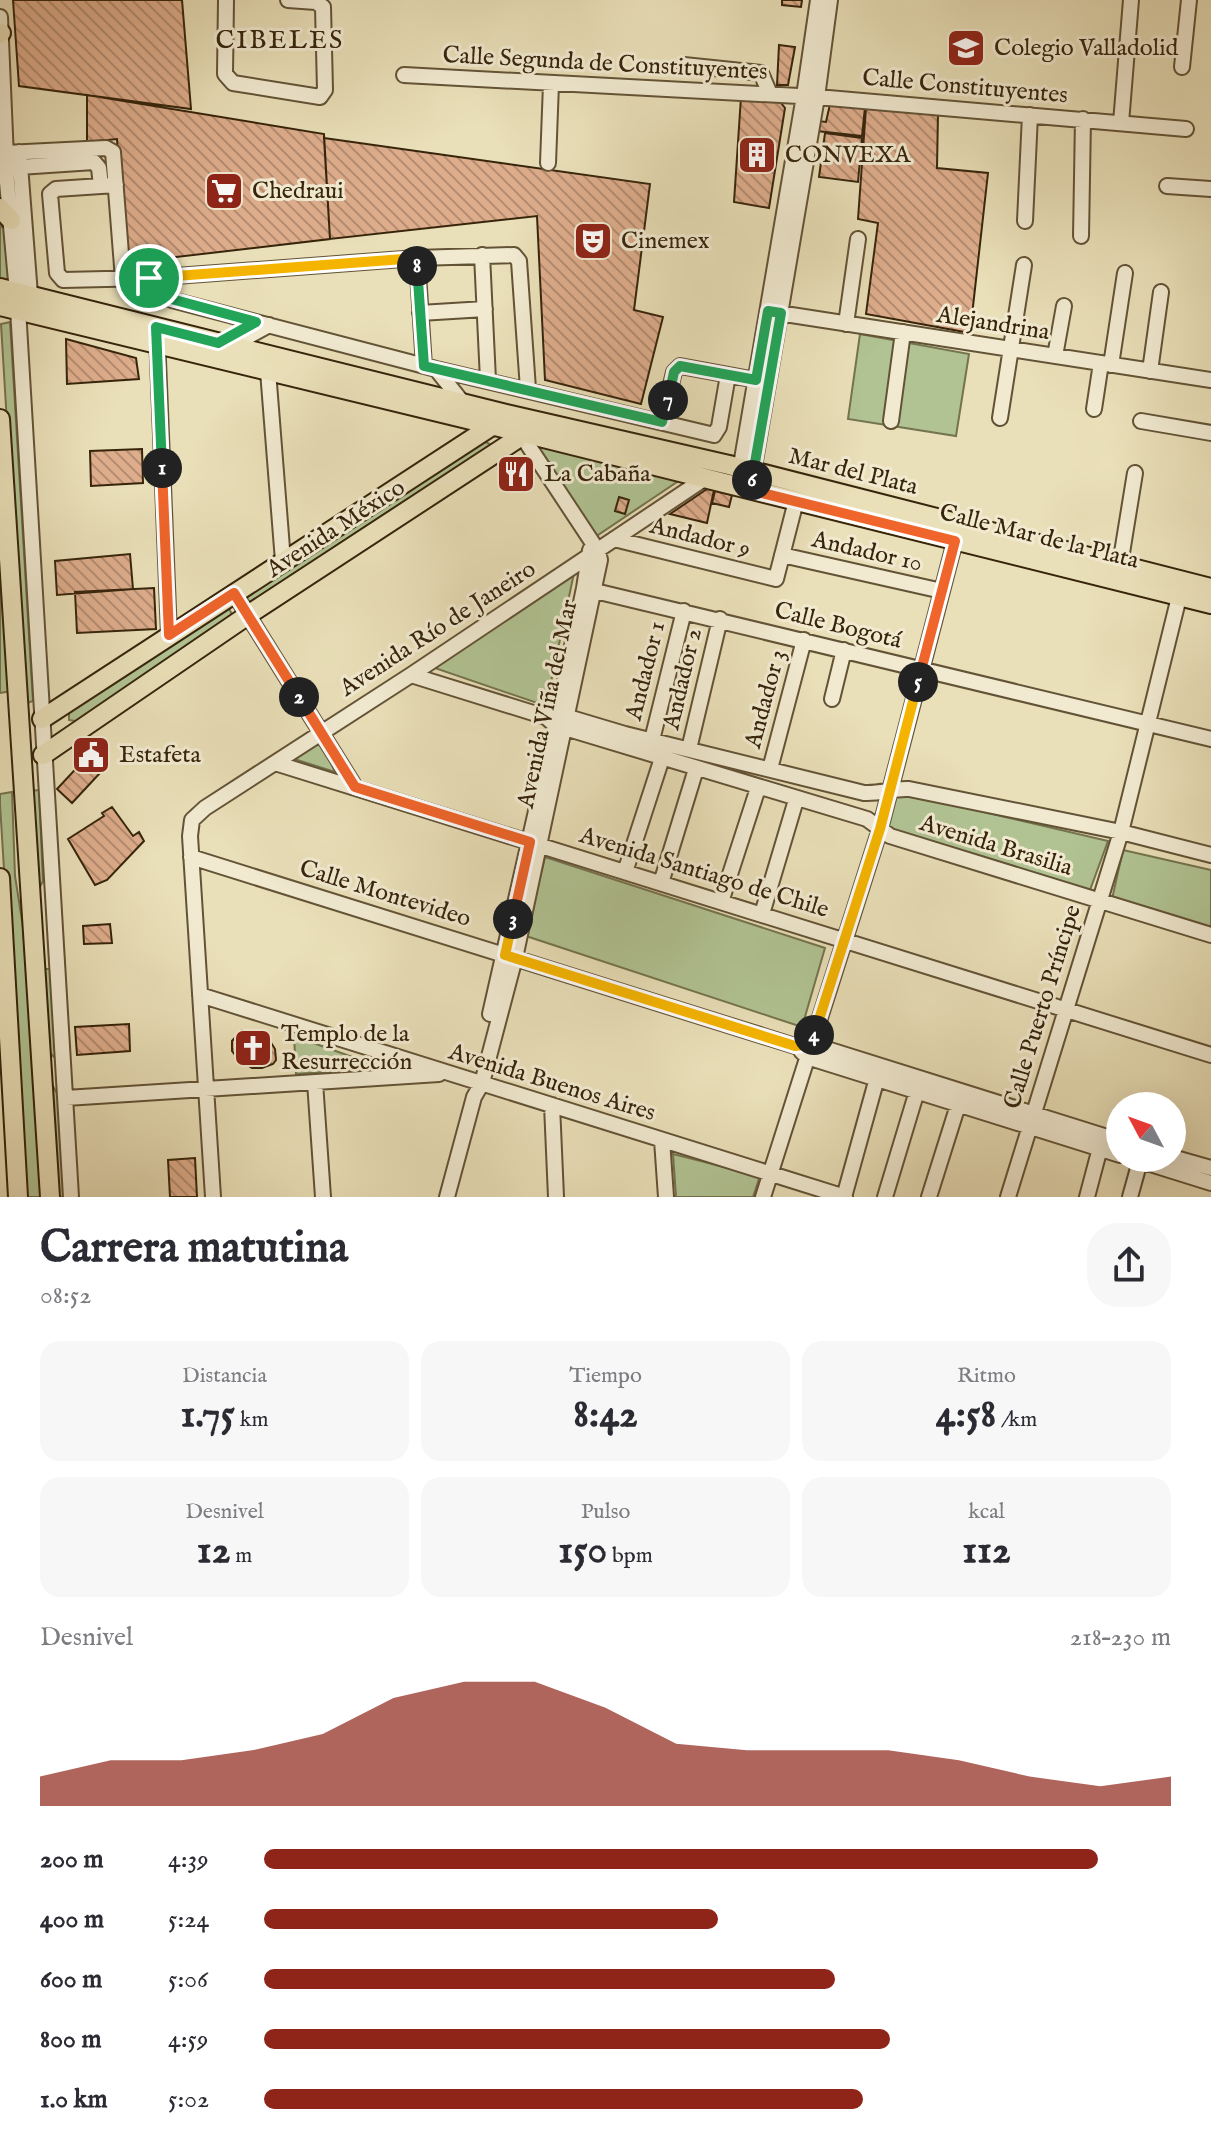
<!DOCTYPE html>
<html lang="es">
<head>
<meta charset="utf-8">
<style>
	body { margin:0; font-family:"IM FELL English",serif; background:#f7f7f7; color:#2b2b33; height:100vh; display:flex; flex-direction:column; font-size:30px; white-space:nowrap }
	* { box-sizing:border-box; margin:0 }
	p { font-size:26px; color:#7c7c81 }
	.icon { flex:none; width:44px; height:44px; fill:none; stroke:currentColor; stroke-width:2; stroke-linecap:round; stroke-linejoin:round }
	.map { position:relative; height:1197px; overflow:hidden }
	.details { display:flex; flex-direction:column; background:#fff; flex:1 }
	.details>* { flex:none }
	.needle { width:52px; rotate:311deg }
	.buttons { position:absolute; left:1106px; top:1092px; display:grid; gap:16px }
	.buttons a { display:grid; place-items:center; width:80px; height:80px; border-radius:50%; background:#fff; box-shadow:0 8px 32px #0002; font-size:40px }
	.pin { position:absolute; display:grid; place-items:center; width:68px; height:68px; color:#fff; margin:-34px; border:4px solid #fff; border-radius:50%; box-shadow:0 2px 8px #0007 }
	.km { position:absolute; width:40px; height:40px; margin:-20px; border-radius:50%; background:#222; color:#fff; font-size:22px; line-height:40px; text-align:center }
	.round { display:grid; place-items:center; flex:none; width:84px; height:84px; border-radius:32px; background:#f7f7f7 }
	.head { display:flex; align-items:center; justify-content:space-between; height:136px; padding:0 40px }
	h1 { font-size:44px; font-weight:700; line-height:60px }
	.figures { display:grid; grid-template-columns:repeat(3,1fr); gap:12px; height:136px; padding:8px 40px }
	.figures div { display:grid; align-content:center; border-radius:20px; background:#f7f7f7; text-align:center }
	.figures b { font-size:40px; font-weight:700 }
	.figures small { font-size:22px; font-weight:400 }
	.figures p { font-size:22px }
	.chart { height:224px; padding:16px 40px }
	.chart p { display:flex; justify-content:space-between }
	.chart svg { width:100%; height:144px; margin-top:8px; fill:#8f2418; opacity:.7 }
	ul { padding:0 40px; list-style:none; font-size:26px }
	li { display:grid; grid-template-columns:128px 96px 1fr; align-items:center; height:60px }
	li i { height:20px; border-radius:10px; background:#8f2418 }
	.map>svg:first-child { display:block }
	.green { fill:#b1c393; stroke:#74744f; stroke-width:2 }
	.building { fill:url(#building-back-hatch); stroke:#36240b; stroke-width:2 }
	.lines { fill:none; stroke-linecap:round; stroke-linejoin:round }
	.minor-casing { stroke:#635336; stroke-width:18 }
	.major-casing { stroke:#36240b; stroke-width:22 }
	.minor { stroke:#f1ead1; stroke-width:14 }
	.major { stroke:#e9dfb8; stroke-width:18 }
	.split-1-casing { stroke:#fff; stroke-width:16 }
	.split-2-casing { stroke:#fff; stroke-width:16 }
	.split-3-casing { stroke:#fff; stroke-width:16 }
	.split-4-casing { stroke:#fff; stroke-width:16 }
	.split-5-casing { stroke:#fff; stroke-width:16 }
	.split-6-casing { stroke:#fff; stroke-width:16 }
	.split-7-casing { stroke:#fff; stroke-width:16 }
	.split-8-casing { stroke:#fff; stroke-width:16 }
	.split-9-casing { stroke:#fff; stroke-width:16 }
	.split-1 { stroke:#22a559; stroke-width:10 }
	.split-2 { stroke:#f0652b; stroke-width:10 }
	.split-3 { stroke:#f0652b; stroke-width:10 }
	.split-4 { stroke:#f5b400; stroke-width:10 }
	.split-5 { stroke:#f5b400; stroke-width:10 }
	.split-6 { stroke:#f0652b; stroke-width:10 }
	.split-7 { stroke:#22a559; stroke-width:10 }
	.split-8 { stroke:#22a559; stroke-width:10 }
	.split-9 { stroke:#f5b400; stroke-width:10 }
	.labels { text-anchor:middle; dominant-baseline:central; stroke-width:6; stroke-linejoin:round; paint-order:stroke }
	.poi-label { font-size:24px; fill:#36240b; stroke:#f1ead1; text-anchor:start }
	.street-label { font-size:24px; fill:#36240b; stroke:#f1ead1 }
	.neighbourhood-label { font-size:26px; letter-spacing:2px; fill:#36240b; stroke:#f1ead1 }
</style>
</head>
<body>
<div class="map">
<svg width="1211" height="1197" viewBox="0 0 1211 1197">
	<defs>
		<pattern id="building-back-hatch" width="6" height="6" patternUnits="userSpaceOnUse" patternTransform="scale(2)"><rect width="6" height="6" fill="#dead8c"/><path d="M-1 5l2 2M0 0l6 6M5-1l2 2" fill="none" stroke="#b58d71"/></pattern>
	</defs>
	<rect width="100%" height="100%" fill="#e9dfb8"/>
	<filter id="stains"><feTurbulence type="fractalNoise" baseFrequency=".0025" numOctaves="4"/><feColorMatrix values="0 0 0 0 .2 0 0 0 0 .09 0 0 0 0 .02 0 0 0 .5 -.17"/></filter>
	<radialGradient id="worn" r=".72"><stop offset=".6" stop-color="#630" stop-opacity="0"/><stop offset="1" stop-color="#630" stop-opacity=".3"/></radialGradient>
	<path class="green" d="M0 224 6 232 9 283 0 279Z
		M10 322 33 701 24 704 1 324Z
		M860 334 969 354 956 436 848 419Z
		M483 441 490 444 492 449 253 603 248 600 247 596Z
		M537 446 680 480 595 537Z
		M0 502 12 691 0 693Z
		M574 573 546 706 429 666Z
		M228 607 233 616 81 722 69 720V708Z
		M319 736 335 772 288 757Z
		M39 790 43 881 35 897 30 791Z
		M12 792 15 876 23 927 43 1197H24L0 804V794Z
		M898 792 1108 841 1090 890 886 828Z
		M1123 850 1211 870V929L1112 899Z
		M545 857 825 948 802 1027 526 936Z
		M44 969H50L57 1060 49 1052Z
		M294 1036 383 1068 296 1074Z
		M49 1079 59 1097 65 1197H56Z
		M673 1154 760 1176 753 1197H676Z"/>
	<path class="building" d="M13 0H182L191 109 19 86Z
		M782 0H802L801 7 782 5Z
		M779 45 795 47 788 85H777Z
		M87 95 324 134 330 239 125 263 117 139 87 142Z
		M741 97 777 98 785 108 769 208 734 202Z
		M830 104 865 107 862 136 817 131 818 121 826 122Z
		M866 108 938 113 937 168 988 173 970 333 866 314 878 223 858 219Z
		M825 133 862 138 858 182 819 177Z
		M324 138 650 184 634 310 663 317 641 404 545 380 537 216 330 239Z
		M66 339 136 358 139 379 67 384Z
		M142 449 143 483 91 486 90 451Z
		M519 456 534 478 516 490 510 481 507 483 498 469Z
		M707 489 714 490 707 523 670 514Z
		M715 491 732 495 729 507 712 503Z
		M619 497 629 500 625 514 615 511Z
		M130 554 133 589 57 595 55 561Z
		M154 588 156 629 77 633 75 592Z
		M83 736 101 767 74 744Z
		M85 759 100 773 72 803 57 789Z
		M112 807 133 836 139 832 144 841 107 880 95 885 68 839 104 816 102 813Z
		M110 924 112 943 84 944 83 926Z
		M129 1024 130 1051 77 1055 75 1027Z
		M242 1030 257 1031 268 1038 275 1049 276 1060 273 1064 262 1068H252L238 1059 232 1051V1041Z
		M195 1158 197 1197H170L168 1160Z"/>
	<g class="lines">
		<g class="minor-casing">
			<path id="minor" d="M226 0 225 74 233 83 320 97 325 90 323 7 316 2 288 0
				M0 17 7 182 17 292 71 1197
				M684 65 761 73 770 94
				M1182 67 1189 0
				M404 75 817 97 1186 129
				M1121 123 1131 0
				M19 152 30 295
				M6 153 106 148 113 152 123 279
				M548 163 551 84
				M19 167 94 162 99 168 101 186
				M116 185 56 189 50 194 57 273 63 280 149 278 417 258 514 255 519 261 528 389
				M1167 186 1211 189
				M1025 221 1030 115
				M1081 236 1083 119
				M482 255 488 380
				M417 258 424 366
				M149 278 158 292 172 300 436 369 714 435 719 427 728 375
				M772 312 1211 380
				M420 313 485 309
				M846 324 858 239
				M157 335 169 635
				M231 346 269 325
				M1055 356 1064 306
				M1111 365 1125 273
				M436 369 463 403
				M268 371 283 561
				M1150 371 1161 292
				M1094 409 1101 363
				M1000 418 1024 265
				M891 421 903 332
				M1141 421 1211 433
				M662 422 674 372 680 366 756 380
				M739 477 804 96 818 0
				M752 478 817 97 830 0
				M614 539 776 579 796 501
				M782 555 942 591
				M1120 565 1135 473
				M595 591 1211 739
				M234 593 355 787
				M411 675 546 717 555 725 867 819 890 836 1211 935
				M832 699 844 650
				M546 717 558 714 625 734 864 793C881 794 893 788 909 789L1121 832 1211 855
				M652 740 684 611
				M689 749 720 619
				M275 763 1211 1055
				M770 769 804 640
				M191 857 795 1046 811 1044 1120 1141
				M625 872 664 752
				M661 883 696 769
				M721 902 758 788
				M762 914 796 800
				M200 995 845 1197
				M490 1014 558 714 584 588 590 550
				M801 1051 807 1057 1120 1155
				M315 1082 323 1197
				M66 1098 439 1074
				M552 1105 556 1197
				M662 1140 666 1197
				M1172 1157 1211 1168
				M1131 1158 1211 1183
				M213 1197 190 836 192 820 205 808 411 675 704 479
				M447 1197 474 1097 482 1083 515 958 600 560 598 551 528 445 523 433
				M763 1197 880 829 955 541
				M844 1197 877 1078
				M885 1197 917 1091
				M929 1197 958 1105
				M1008 1197 1121 832 1179 597
				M1087 1197 1100 1148
				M1130 1197 1140 1161"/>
		</g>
		<g class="major-casing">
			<path id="major" d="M0 34 1 33
				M0 208 11 220
				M0 288 506 414 729 465 1211 588
				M0 306 471 420 1211 604
				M0 419 50 1197
				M42 719 498 422
				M43 755 248 615 517 439 526 427
				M0 878 18 1197"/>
		</g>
		<use href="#minor" class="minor"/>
		<use href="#major" class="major"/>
	</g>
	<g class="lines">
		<g class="split-1-casing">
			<path id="split-1" d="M149 278 152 285 164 297 256 322 218 343 156 327 162 468"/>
		</g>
		<g class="split-2-casing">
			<path id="split-2" d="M162 468 169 635 234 593 299 697"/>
		</g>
		<g class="split-3-casing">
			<path id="split-3" d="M299 697 355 787 530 842 513 919"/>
		</g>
		<g class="split-4-casing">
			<path id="split-4" d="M513 919 505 955 795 1046 811 1044 814 1035"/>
		</g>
		<g class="split-5-casing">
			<path id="split-5" d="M814 1035 880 829 918 682"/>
		</g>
		<g class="split-6-casing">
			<path id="split-6" d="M752 480 750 490 955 541 918 682"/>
		</g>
		<g class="split-7-casing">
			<path id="split-7" d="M668 400 674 372 680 366 756 380 768 311 781 313 752 480"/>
		</g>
		<g class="split-8-casing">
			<path id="split-8" d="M417 266 424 366 662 422 668 400"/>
		</g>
		<g class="split-9-casing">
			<path id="split-9" d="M149 278 417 258V266"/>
		</g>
		<use href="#split-1" class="split-1"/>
		<use href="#split-2" class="split-2"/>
		<use href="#split-3" class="split-3"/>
		<use href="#split-4" class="split-4"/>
		<use href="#split-5" class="split-5"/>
		<use href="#split-6" class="split-6"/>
		<use href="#split-7" class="split-7"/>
		<use href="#split-8" class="split-8"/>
		<use href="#split-9" class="split-9"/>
	</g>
	<defs>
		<g id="school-square" transform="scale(2)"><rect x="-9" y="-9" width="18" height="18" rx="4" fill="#8f2418" stroke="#f1ead1"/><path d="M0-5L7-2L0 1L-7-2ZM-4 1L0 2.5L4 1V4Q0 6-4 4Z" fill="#fff"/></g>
		<g id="building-square" transform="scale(2)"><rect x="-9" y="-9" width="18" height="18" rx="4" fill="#8f2418" stroke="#f1ead1"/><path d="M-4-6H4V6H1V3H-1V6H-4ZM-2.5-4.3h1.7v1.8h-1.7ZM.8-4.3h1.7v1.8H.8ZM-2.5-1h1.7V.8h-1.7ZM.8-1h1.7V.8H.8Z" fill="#fff"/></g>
		<g id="supermarket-square" transform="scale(2)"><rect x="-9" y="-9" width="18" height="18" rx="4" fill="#8f2418" stroke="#f1ead1"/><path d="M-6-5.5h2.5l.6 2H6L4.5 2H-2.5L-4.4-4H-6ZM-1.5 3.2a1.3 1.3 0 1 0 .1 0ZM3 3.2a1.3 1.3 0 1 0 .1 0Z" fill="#fff"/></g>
		<g id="theatre-square" transform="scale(2)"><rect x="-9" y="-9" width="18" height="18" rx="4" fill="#8f2418" stroke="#f1ead1"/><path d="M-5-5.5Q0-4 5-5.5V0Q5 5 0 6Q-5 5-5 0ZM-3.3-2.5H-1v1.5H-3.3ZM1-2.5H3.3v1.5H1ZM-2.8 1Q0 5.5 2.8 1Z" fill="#fff"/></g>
		<g id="restaurant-square" transform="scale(2)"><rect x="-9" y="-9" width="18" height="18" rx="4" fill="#8f2418" stroke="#f1ead1"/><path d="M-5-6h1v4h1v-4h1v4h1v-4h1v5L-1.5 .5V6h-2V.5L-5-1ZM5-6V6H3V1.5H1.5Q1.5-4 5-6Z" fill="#fff"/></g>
		<g id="civic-square" transform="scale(2)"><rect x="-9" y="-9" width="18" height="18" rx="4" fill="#8f2418" stroke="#f1ead1"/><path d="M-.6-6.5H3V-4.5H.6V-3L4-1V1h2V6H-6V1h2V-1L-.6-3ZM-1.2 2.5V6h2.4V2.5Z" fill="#fff"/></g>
		<g id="church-square" transform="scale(2)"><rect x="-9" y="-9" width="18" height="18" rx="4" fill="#8f2418" stroke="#f1ead1"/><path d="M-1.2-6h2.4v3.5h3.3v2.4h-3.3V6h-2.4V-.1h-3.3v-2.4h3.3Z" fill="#fff"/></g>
	</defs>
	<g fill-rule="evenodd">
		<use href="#school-square" x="966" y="48"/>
		<use href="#building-square" x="757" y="155"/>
		<use href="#supermarket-square" x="224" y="191"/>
		<use href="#theatre-square" x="593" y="241"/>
		<use href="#restaurant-square" x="516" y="474"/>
		<use href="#civic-square" x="91" y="755"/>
		<use href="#church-square" x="253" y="1048"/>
	</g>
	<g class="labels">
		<g class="poi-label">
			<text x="994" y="48">Colegio Valladolid</text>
			<text x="785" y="155">CONVEXA</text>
			<text x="252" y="191">Chedraui</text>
			<text x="621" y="241">Cinemex</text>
			<text x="544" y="474">La Cabaña</text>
			<text x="119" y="755">Estafeta</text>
			<text x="281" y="1034">Templo de la<tspan x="281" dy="28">Resurrección</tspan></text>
		</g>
		<g class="street-label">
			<text transform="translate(605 64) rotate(3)">Calle Segunda de Constituyentes</text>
			<text transform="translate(965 87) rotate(5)">Calle Constituyentes</text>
			<text transform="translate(993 324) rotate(9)">Alejandrina</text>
			<text transform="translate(853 472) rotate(14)">Mar del Plata</text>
			<text transform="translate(336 529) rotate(-33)">Avenida México</text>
			<text transform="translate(1039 537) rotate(14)">Calle Mar de la Plata</text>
			<text transform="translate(700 538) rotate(14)">Andador 9</text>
			<text transform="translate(867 552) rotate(13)">Andador 10</text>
			<text transform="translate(838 626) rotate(14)">Calle Bogotá</text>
			<text transform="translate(438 629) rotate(-33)">Avenida Río de Janeiro</text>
			<text transform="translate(646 671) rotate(-76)">Andador 1</text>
			<text transform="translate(683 679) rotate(-77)">Andador 2</text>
			<text transform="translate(766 699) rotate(-75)">Andador 3</text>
			<text transform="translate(548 704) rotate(-78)">Avenida Viña del Mar</text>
			<text transform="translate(996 846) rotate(17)">Avenida Brasilia</text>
			<text transform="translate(704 873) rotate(17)">Avenida Santiago de Chile</text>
			<text transform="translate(385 894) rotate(17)">Calle Montevideo</text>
			<text transform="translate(1043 1007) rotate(-73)">Calle Puerto Príncipe</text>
			<text transform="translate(552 1083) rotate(17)">Avenida Buenos Aires</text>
		</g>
		<g class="neighbourhood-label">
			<text x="280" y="40">CIBELES</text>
		</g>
	</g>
	<rect width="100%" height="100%" filter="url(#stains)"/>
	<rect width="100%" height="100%" fill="url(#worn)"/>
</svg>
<div class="buttons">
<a><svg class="needle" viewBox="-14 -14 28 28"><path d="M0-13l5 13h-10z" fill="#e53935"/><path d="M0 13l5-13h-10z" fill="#7c7c81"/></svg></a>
</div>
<div class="pin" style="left:149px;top:278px;background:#1e9e55"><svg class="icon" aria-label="arrive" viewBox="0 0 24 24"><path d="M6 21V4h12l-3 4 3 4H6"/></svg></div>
<b class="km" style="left:162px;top:468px">1</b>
<b class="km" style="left:299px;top:697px">2</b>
<b class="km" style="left:513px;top:919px">3</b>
<b class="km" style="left:814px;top:1035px">4</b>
<b class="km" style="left:918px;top:682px">5</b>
<b class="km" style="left:752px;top:480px">6</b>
<b class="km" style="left:668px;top:400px">7</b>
<b class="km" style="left:417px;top:266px">8</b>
</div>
<section class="details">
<div class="head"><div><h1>Carrera matutina</h1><p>08:52</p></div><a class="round"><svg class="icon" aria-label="share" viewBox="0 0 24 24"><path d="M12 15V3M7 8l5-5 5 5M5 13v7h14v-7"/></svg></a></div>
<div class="figures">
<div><p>Distancia</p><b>1.75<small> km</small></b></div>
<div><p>Tiempo</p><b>8:42</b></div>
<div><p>Ritmo</p><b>4:58<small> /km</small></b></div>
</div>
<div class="figures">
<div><p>Desnivel</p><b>12<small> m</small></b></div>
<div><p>Pulso</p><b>150<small> bpm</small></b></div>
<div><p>kcal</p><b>112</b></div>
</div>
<div class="chart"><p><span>Desnivel</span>218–230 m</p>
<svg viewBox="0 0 160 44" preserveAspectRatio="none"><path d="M0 44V35L10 30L20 30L30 27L40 22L50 11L60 6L70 6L80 14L90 25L100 27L110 27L120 27L130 30L140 35L150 38L160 35V44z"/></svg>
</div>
<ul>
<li><b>200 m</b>4:39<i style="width:92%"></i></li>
<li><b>400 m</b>5:24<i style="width:50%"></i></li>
<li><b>600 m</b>5:06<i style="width:63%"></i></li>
<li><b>800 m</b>4:59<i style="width:69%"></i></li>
<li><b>1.0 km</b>5:02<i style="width:66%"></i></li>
</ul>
</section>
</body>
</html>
